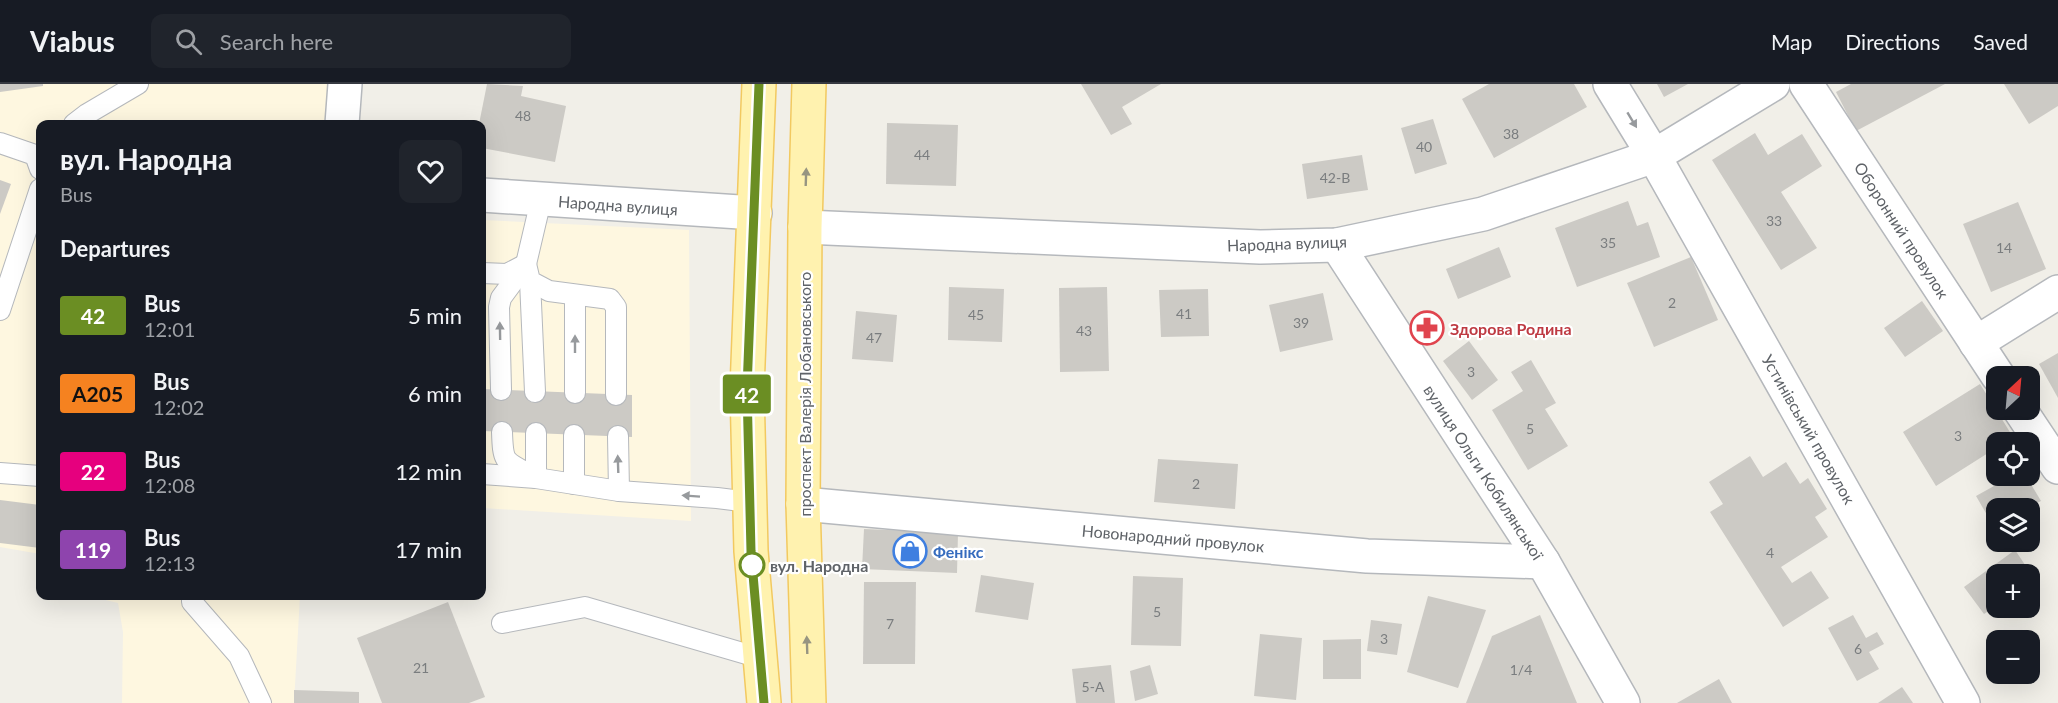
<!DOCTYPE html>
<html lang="en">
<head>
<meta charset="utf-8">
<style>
  :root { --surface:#171b24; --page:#20242c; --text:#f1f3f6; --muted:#9ea1a6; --line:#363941 }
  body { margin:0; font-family:Lato,sans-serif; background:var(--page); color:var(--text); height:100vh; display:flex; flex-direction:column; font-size:22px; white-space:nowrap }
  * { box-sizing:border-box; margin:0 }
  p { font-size:20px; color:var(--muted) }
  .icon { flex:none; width:33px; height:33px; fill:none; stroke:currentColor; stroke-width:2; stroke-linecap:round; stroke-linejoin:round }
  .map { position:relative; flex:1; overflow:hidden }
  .side { position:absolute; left:36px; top:36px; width:450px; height:480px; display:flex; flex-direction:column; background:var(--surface); border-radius:12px; box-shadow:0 6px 24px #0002 }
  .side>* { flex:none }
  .badge { padding:0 12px; border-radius:4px; font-size:21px; line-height:39px }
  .needle { width:39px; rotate:26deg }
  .fabs { position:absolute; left:1986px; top:282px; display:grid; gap:12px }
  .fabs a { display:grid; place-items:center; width:54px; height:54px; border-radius:12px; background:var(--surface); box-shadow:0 6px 24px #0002; font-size:30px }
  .map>.badge { position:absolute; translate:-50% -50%; box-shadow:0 0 0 3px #fff }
  h2 { padding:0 24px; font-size:22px; line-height:54px }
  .round { display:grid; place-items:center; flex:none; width:63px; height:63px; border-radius:12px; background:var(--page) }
  .summary { display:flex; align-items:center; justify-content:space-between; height:102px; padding:0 24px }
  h1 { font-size:28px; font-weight:700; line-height:45px }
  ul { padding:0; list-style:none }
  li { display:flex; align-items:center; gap:18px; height:78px; padding:0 24px }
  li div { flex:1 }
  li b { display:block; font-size:22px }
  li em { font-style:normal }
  li .badge { min-width:66px; font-weight:700; text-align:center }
  header { display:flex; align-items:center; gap:36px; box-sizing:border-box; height:84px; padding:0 30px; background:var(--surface); border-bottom:2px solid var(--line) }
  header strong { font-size:28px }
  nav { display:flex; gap:33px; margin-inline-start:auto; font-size:21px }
  .search { width:420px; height:54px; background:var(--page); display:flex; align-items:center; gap:15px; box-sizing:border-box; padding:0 21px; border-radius:12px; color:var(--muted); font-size:22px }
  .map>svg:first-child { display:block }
</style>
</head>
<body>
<header>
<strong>Viabus</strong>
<div class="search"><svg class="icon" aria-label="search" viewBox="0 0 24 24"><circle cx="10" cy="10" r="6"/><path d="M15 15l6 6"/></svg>Search here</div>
<nav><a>Map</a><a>Directions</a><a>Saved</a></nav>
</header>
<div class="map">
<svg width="2058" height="619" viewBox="0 0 2058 619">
  <rect width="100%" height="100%" fill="#f1efe8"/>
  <g fill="#fef7e0">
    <path d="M0,0H330L328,40H40V470L0,463Z"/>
    <path d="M482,136L689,146L691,437L482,424Z"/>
    <path d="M97,512H300L294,619H122L123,548L118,519L101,515Z"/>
  </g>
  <g fill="#cccac5">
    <path d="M0,0H43V2L0,8Z"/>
    <path d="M487,0L523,2L521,12L566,22L555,78L482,64V40H479Z"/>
    <path d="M1081,0H1161L1122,23L1132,40L1111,51Z"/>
    <path d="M1489,0H1574L1587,23L1494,74L1462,15Z"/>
    <path d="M1657,0H1688L1664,13Z"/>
    <path d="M1851,0H1945L1856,47L1836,8Z"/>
    <path d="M2004,0H2058V22L2029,40Z"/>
    <path d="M1433,35L1447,80L1415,90L1401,44Z"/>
    <path d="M887,39L958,41L956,102L886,100Z"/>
    <path d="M1755,49L1768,71L1802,50L1822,82L1781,108L1817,164L1781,186L1712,76Z"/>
    <path d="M1362,71L1368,106L1307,115L1302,80Z"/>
    <path d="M0,96L11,100L0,130Z"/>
    <path d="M1628,117L1637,142L1648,138L1660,173L1577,203L1555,144Z"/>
    <path d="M2018,118L2046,185L1991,208L1963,140Z"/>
    <path d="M1499,163L1511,193L1458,215L1446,185Z"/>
    <path d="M1691,173L1718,236L1654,263L1627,199Z"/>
    <path d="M949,203L1004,205L1002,258L948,256Z"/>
    <path d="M1107,203L1109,287L1060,288L1059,204Z"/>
    <path d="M1208,205L1209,252L1161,253L1159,206Z"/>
    <path d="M1323,209L1333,256L1280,268L1269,221Z"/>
    <path d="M1922,217L1943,247L1905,273L1884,244Z"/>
    <path d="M856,227L897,231L893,278L852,275Z"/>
    <path d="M1469,257L1498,296L1472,316L1443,277Z"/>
    <path d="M2058,269V314L2039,280Z"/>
    <path d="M1531,276L1556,319L1545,325L1568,362L1528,386L1492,326L1523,307L1511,288Z"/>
    <path d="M1980,300L2013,353L2005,358H1996V364L1936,402L1903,348Z"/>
    <path d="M482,305L632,311V353L482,347Z"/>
    <path d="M1750,372L1763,393L1786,378L1800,400L1808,394L1827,425L1815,433L1828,453L1781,483L1792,499L1811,487L1829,514L1783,543L1710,428L1723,420L1709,398Z"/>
    <path d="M1158,375L1238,380L1235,425L1154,418Z"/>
    <path d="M2012,392H2026L2041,417L2027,424H1996V441L1994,443L1976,412Z"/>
    <path d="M0,416L40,421V464L0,459Z"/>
    <path d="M864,445L958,449L957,489L862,485Z"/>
    <path d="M2015,466L2034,494L2030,498V490H1996V522L1984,530L1964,503Z"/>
    <path d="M981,491L1034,499L1028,536L975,528Z"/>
    <path d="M1133,492L1183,494L1181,562L1131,561Z"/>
    <path d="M864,498H916L915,580H863Z"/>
    <path d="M1428,512L1486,526L1458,604L1407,588Z"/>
    <path d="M448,518L485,613L469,619H382L357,554Z"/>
    <path d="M1540,531L1577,619H1466L1492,552Z"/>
    <path d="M1853,531L1866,554L1877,548L1884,560L1869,568L1879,585L1857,597L1828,544Z"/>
    <path d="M1371,536L1402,540L1397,571L1367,567Z"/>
    <path d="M1260,550L1302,554L1296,616L1254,612Z"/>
    <path d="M1361,555V595H1323V556Z"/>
    <path d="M1111,581L1115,619H1076L1072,585Z"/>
    <path d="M1150,581L1158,610L1135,617L1130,587Z"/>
    <path d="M1719,595L1732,619H1677Z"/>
    <path d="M1902,603L1913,619H1878Z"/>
    <path d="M294,606L359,608V619H294Z"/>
  </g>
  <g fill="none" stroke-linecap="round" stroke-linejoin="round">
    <defs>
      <g id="service">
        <path d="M74,40L87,30L138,0"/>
        <path d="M0,59L35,71L40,85"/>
        <path d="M482,189L507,190L526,180L530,197L549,207L610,215L616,223V311"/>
        <path d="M530,197L535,308"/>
        <path d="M575,211V309"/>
        <path d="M0,226L40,105"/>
        <path d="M501,306L499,223L501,214L526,180L541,116"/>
        <path d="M502,348C503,379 504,377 531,391"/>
        <path d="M536,349V394"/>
        <path d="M574,351V400"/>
        <path d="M618,352L619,407"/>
        <path d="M0,389L40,392"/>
        <path d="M482,390L536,394L619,407L717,414L749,418"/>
        <path d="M192,512V518L239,572L261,619"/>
        <path d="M502,539L585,523L760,574"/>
      </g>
      <g id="minor">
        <path d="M1610,0L1654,72L1963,619"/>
        <path d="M1806,0L1998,292"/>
        <path d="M342,40L345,0"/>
        <path d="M482,111L755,129"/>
        <path d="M1337,161L1543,478L1623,619"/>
        <path d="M1976,259L2058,208"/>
        <path d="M2020,326L2058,383"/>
        <path d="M803,420L1367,472L1543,478"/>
      </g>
      <path id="tertiary" d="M805,143L1260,163L1337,161L1483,130L1654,72L1773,0"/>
      <g id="primary">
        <path d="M759,0L747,305L751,467L764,619"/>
        <path d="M809,0L805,143L803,420L809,619"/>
      </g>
    </defs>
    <use href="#service" stroke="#b5b8bc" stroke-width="22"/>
    <use href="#minor" stroke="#b5b8bc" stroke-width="36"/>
    <use href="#tertiary" stroke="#b5b8bc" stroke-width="36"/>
    <use href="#primary" stroke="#f2c960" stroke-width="36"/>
    <use href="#service" stroke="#fff" stroke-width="20"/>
    <use href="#minor" stroke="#fff" stroke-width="33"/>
    <use href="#tertiary" stroke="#fff" stroke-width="33"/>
    <use href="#primary" stroke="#fff2af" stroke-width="33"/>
  </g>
  <defs><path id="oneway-solid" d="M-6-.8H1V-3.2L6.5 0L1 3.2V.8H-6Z" transform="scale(1.5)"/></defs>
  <g fill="#979a9d">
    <use href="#oneway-solid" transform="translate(1632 36) rotate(59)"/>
    <use href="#oneway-solid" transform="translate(500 247) rotate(-91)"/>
    <use href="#oneway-solid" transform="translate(575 260) rotate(-90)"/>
    <use href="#oneway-solid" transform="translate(618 380) rotate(-92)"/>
    <use href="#oneway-solid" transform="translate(691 412) rotate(-176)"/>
  </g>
  <g fill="#979581">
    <use href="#oneway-solid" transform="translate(806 93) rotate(-88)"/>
    <use href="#oneway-solid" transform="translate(807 561) rotate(-92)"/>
  </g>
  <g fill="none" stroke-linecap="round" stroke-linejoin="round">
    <defs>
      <path id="line" d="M759,0L747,305L751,467L764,619"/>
    </defs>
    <use href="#line" stroke="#fff" stroke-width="14"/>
    <use href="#line" stroke="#6b8e23" stroke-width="9"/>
  </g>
  <defs>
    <symbol id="pharmacy-ring" viewBox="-11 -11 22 22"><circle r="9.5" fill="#fff" stroke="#e0444e" stroke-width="1.5"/><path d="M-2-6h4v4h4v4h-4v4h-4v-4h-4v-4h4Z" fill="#e0444e"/></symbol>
    <symbol id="shop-ring" viewBox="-11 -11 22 22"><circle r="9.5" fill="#fff" stroke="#3f7fe0" stroke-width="1.5"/><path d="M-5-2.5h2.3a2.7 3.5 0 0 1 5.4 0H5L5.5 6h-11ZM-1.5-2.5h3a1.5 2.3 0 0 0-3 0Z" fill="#3f7fe0"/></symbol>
  </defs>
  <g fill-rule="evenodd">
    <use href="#pharmacy-ring" x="1408" y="225" width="38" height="38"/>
    <use href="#shop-ring" x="891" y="448" width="38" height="38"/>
  </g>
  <circle fill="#fff" stroke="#6b8e23" stroke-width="3" cx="752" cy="481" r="12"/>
  <g text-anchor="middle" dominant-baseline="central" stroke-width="4.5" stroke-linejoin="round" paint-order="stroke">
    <g font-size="14" fill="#7a7d7f">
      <text x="523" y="31">48</text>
      <text x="1511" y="49">38</text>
      <text x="1424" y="62">40</text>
      <text x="922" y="70">44</text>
      <text x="1335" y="93">42-В</text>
      <text x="1774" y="136">33</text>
      <text x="1608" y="158">35</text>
      <text x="2004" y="163">14</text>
      <text x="1672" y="218">2</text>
      <text x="1184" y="229">41</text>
      <text x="976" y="230">45</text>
      <text x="1301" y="238">39</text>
      <text x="1084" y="246">43</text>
      <text x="874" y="253">47</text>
      <text x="1471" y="287">3</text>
      <text x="1530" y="344">5</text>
      <text x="1958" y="351">3</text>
      <text x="1196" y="399">2</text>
      <text x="1770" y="468">4</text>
      <text x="1157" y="527">5</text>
      <text x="890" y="539">7</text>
      <text x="1384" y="554">3</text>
      <text x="1858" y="564">6</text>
      <text x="421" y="583">21</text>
      <text x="1521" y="585">1/4</text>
      <text x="1093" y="602">5-А</text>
    </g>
    <g font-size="16" fill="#5f6368" stroke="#fff">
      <text transform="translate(618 121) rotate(4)">Народна вулиця</text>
      <text transform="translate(1902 146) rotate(57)">Оборонний провулок</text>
      <text transform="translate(1287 159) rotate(-2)">Народна вулиця</text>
      <text transform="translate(804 310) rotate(-90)">проспект Валерія Лобановського</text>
      <text transform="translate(1809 345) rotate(60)">Устинівський провулок</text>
      <text transform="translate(1484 388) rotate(57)">вулиця Ольги Кобилянської</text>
      <text transform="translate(1173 454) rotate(5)">Новонародний провулок</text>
    </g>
    <g font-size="16" font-weight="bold" fill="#be3a42" stroke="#fff" text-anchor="start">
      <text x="1450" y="244">Здорова Родина</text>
    </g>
    <g font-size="16" font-weight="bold" fill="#366cbe" stroke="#fff" text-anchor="start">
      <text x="933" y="467">Фенікс</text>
    </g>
    <g font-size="16" font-weight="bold" fill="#5f6368" stroke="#fff" text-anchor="start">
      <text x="770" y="481">вул. Народна</text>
    </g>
  </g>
</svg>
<div class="fabs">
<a><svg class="needle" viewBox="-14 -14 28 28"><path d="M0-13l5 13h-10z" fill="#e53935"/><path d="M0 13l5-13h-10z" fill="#9ea1a6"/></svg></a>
<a><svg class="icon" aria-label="locate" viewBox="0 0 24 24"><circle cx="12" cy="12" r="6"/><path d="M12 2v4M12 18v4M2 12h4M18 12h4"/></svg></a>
<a><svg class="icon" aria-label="layers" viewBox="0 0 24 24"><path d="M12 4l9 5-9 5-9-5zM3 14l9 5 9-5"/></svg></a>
<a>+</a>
<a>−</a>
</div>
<b class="badge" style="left:747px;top:310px;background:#6b8e23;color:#fff">42</b>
<section class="side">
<div class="summary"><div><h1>вул. Народна</h1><p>Bus</p></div><a class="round"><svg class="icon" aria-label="heart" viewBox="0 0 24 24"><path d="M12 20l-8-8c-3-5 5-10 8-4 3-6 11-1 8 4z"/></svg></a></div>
<h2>Departures</h2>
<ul>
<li><span class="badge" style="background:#6b8e23;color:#fff">42</span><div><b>Bus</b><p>12:01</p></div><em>5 min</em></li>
<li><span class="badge" style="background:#f58220;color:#111">А205</span><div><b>Bus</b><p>12:02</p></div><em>6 min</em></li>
<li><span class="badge" style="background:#e6007e;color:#fff">22</span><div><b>Bus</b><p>12:08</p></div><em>12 min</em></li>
<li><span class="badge" style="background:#8e44ad;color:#fff">119</span><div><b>Bus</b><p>12:13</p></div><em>17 min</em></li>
</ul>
</section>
</div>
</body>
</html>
